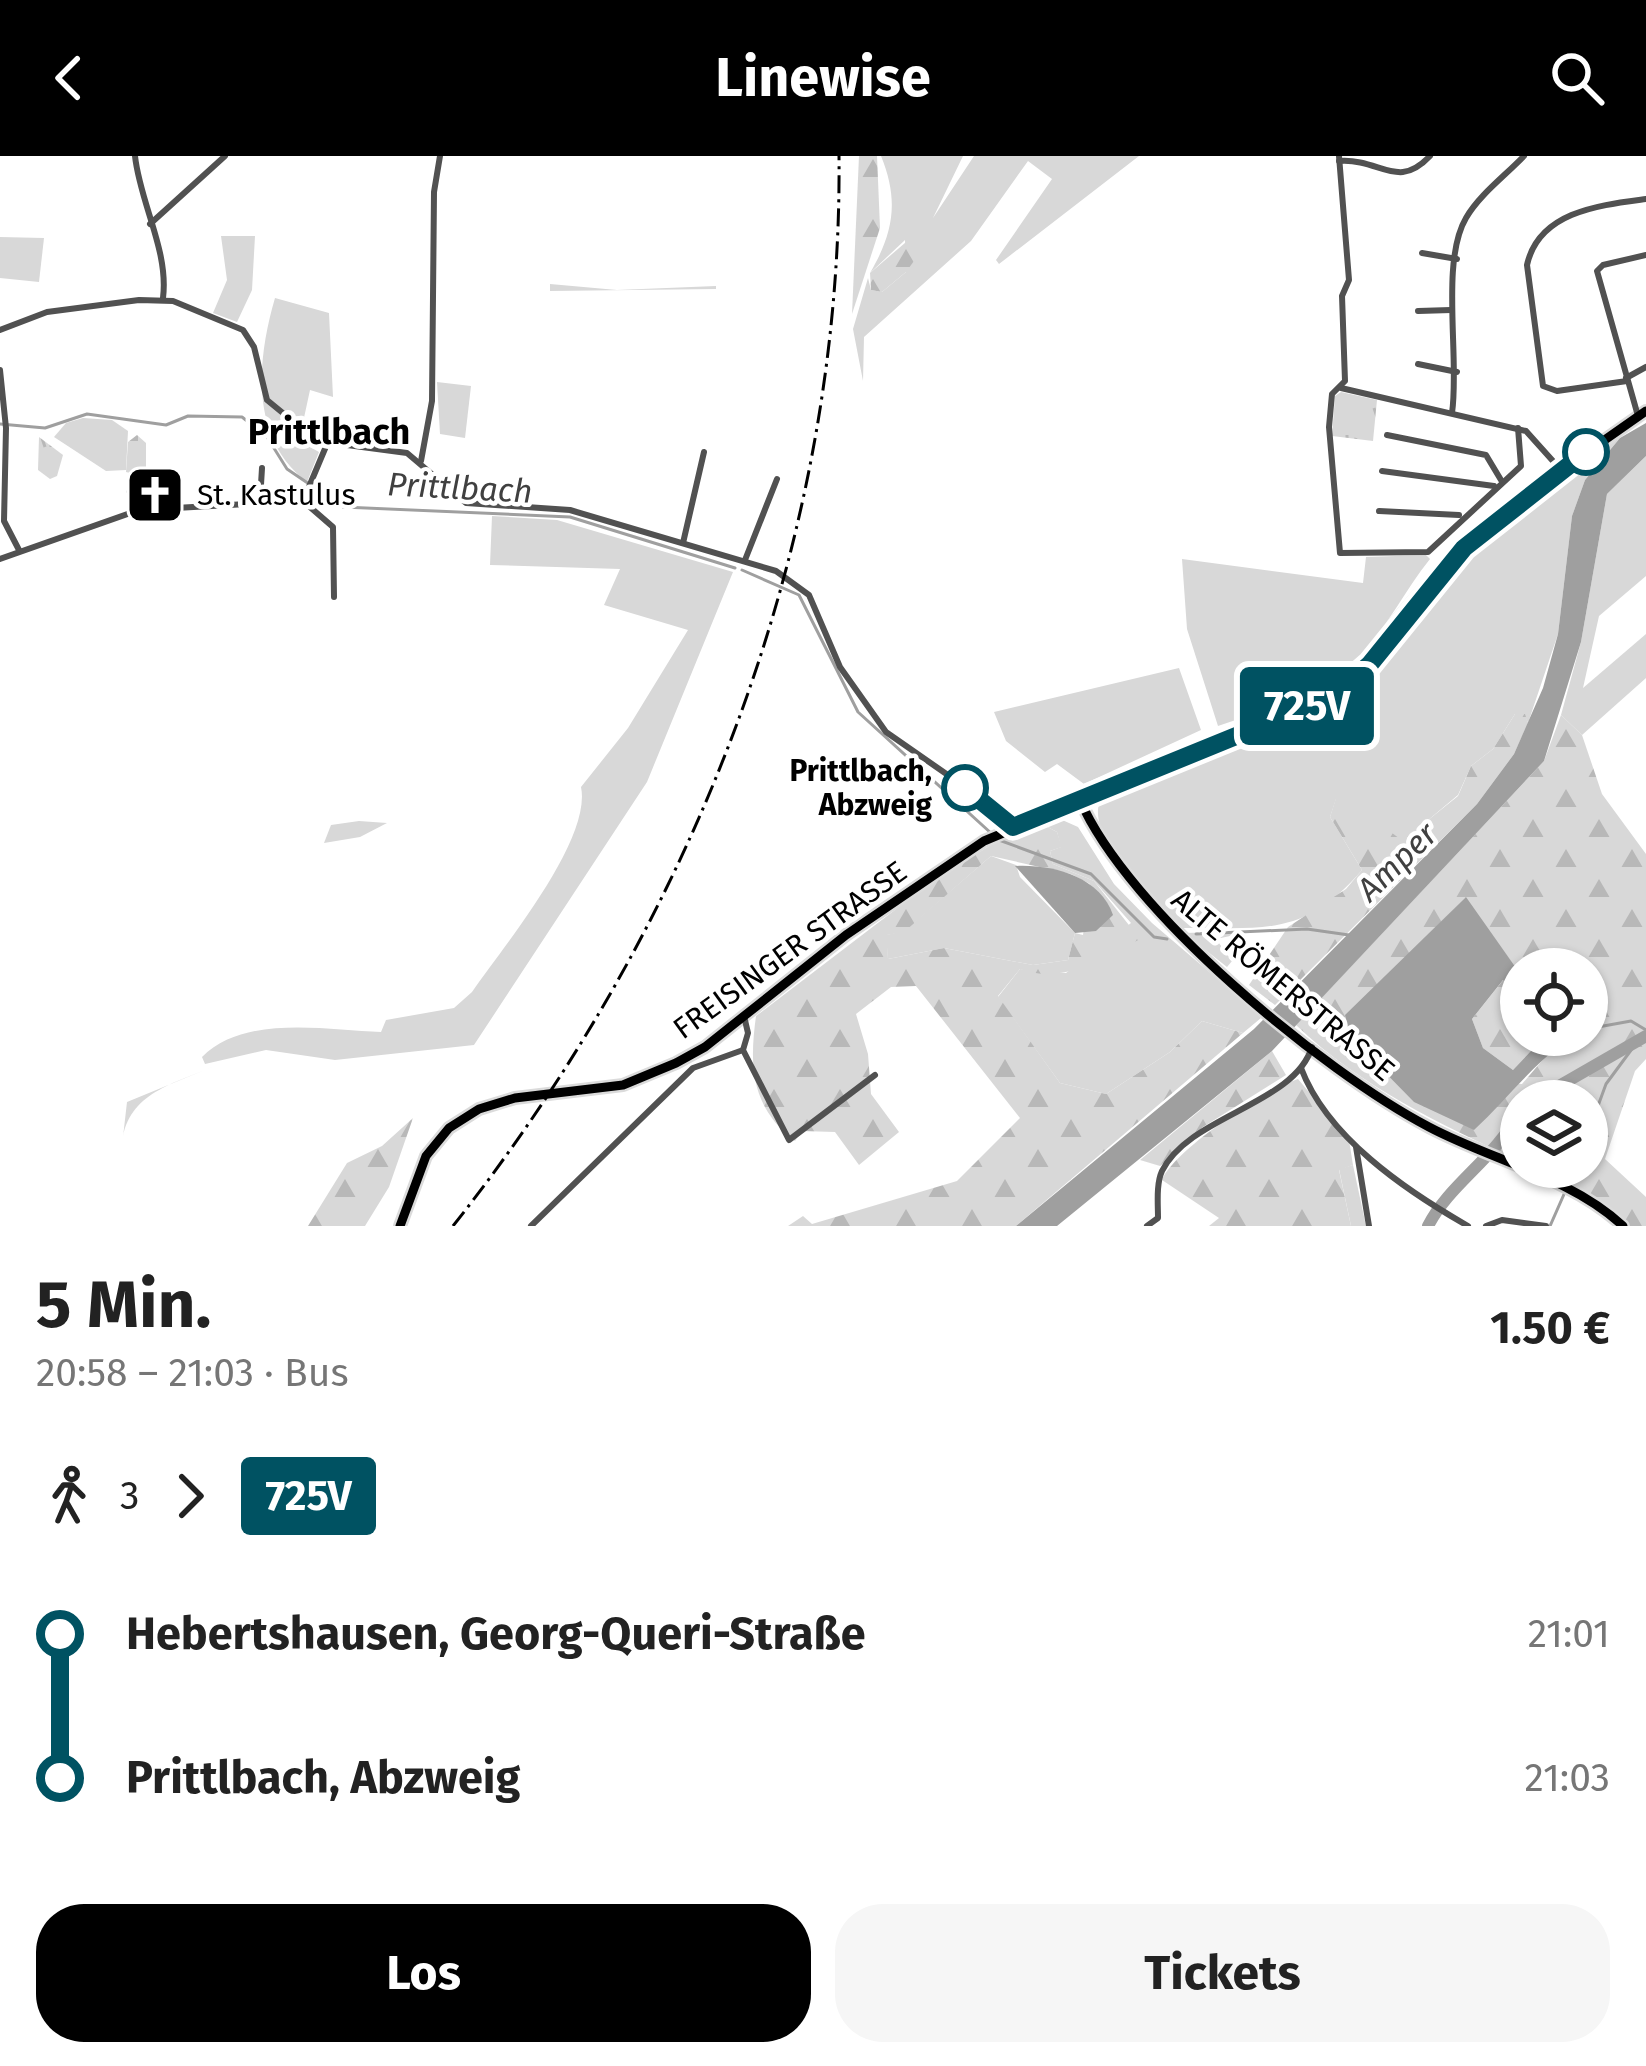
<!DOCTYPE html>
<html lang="de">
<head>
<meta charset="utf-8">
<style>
  :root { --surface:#fff; --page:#f6f6f6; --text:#222; --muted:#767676; --accent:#000 }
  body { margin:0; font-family:"Fira Sans",sans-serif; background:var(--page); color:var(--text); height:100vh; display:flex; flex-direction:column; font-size:45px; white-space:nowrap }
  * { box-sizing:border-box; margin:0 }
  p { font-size:39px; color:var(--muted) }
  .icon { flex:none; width:66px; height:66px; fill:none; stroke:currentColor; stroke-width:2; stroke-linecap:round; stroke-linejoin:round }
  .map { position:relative; height:1070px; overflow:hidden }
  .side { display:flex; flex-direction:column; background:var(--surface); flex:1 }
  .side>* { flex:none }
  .badge { padding:0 24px; border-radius:9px; font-size:42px; line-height:78px }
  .buttons { position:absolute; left:1500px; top:792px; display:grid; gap:24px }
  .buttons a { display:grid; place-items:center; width:108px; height:108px; border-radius:50%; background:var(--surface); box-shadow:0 3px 9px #0004; font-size:60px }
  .map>.badge { position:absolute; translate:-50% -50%; box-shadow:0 0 0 6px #fff }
  .legs { display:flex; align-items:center; gap:18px; height:132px; padding:0 36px; font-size:39px }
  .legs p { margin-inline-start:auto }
  .overview { display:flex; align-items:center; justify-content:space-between; height:204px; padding:0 36px }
  h1 { font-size:66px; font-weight:700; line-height:90px }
  .cta { display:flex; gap:24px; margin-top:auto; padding:24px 36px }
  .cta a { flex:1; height:138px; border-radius:48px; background:var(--accent); color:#fff; font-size:48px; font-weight:700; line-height:138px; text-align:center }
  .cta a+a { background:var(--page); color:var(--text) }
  ul { padding:0 36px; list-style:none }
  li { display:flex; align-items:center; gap:42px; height:144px; font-size:45px }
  li i { display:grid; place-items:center; width:18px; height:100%; margin:0 15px; background:currentColor }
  li i::after { content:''; width:30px; height:30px; margin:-15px; border:9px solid; border-radius:50%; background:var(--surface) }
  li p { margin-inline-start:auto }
  li:first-child i { background:linear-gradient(#0000 50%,currentColor 0) }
  li:last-child i { background:linear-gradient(currentColor 50%,#0000 0) }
  header { display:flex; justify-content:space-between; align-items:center; height:156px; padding:0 36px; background:var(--accent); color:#fff; font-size:54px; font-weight:700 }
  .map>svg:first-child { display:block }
</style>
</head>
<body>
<header><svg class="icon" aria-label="back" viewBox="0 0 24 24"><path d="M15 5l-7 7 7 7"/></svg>Linewise<svg class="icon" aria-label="search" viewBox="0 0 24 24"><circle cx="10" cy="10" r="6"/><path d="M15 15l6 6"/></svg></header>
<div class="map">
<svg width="1646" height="1070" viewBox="0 0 1646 1070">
  <defs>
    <pattern id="forest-firs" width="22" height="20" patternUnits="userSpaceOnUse" patternTransform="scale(3)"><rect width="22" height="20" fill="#d8d8d8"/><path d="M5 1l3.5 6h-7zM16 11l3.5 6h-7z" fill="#b8b8b8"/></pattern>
    <pattern id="cemetery-stones" width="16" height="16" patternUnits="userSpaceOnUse" patternTransform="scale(3)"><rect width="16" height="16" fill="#d8d8d8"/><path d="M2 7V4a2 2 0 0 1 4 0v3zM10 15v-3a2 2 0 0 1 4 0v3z" fill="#b8b8b8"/></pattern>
    <pattern id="park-tufts" width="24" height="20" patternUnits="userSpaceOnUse" patternTransform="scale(3)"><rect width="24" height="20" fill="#d8d8d8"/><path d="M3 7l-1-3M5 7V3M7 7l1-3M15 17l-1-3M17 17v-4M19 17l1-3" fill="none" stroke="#b8b8b8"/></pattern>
  </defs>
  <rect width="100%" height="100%" fill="#fff"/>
  <g fill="#d8d8d8">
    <path d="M881,0H963L933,62L974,0H1139L999,108L996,104L1052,23L1028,5L971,85L864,181L863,225L853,173L868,122L871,134L882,136L906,116L905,84L870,117C894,76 899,44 881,0Z"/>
    <path d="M221,80H255L252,134L237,166L213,157L227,124Z"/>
    <path d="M0,81L44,82L39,126L0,122Z"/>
    <path d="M550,128L617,134L716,130V133L550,135Z"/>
    <path d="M275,142L329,157L333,241L310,234L299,285L319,296L307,326C249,282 257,204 275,142Z"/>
    <path d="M437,226L471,230L465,282L440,278Z"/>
    <path d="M83,262L112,264L128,275L126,314L106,315L54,281L66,267Z"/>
    <path d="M1646,264L1620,282L1585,324L1572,360L1558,478L1528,567L1524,558H1515L1493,593L1471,610L1458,639L1402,686L1351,658L1336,643L1330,661L1362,714C1303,783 1262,771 1180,772C1156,748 1082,678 1101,643L1332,543L1370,514L1449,412L1520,349Z"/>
    <path d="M1646,300V420L1599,460L1583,532L1646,478V522L1582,579L1561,559L1581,486L1607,338Z"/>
    <path d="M1550,310L1451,398L1357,515L1283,557L1215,575L1280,552L1345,516L1442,399Z"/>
    <path d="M492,360L557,364L733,416L647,626L474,889L335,904L266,894L205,908L202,901C245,858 326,874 381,876L386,864L454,852L472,836C504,790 592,684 581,631L628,572L688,474L604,449L620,413L490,409Z"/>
    <path d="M1426,399L1430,403C1405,434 1388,470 1360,500C1323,538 1267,554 1218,570L1187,473L1182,403L1363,427L1366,401Z"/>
    <path d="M1179,512L1201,574L1084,628L1057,608L1045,616L1006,585L994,556Z"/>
    <path d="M1060,663L1078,671L1114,728L1152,767L1248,849L1261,862L1243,877L1202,865L1170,896L1106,938L1060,927L998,841L1020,813L1066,817L1131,767L1094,725L1053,708L1050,695L1061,691L1057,676L1044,669Z"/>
    <path d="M359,665L387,667L360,681L324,687L331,669Z"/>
    <path d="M991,700L1016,709L1020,721L1075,777L1068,804L1033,809L944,792L888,803L886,779L904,775Z"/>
    <path d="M1254,775L1216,783L1232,805L1227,811L1184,777Z"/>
    <path d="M217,909C179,926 131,935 123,981L127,946Z"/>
    <path d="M1353,1009L1366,1070H1351L1339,1013Z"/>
  </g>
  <g fill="url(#forest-firs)" fill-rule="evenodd">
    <path d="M859,0H877L880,72L852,158Z"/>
    <path d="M920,74L929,84L906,116L882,136L871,134L870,117Z"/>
    <path d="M1515,558H1525L1528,567L1514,598L1477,648L1275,849L1249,829L1288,771L1346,733L1362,714L1330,661L1336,642C1356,663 1382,666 1402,685L1458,640L1471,610L1493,593Z"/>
    <path d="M1561,559L1582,579L1602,638L1646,698V903L1635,915L1605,1003L1646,1041V1070H1628L1579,1033L1532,1011H1587V945H1521V1006C1439,967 1362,932 1296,869L1544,605ZM1465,742L1521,819V813H1587V879H1564L1522,928L1387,917L1367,898L1405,802Z"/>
    <path d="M1044,669L1057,676L1062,691L1050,695L1053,708L1094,725L1140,783C1103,803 1063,829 1020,813L998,840L1060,927L1106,938L1170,896L1202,865L1243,877L1016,1070H788L803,1060L812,1068L957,1025L1020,962L916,830L891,831L856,858L868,898L871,938L899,976L859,1009L835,976L802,975L795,985C751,951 749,911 756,860L938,721L1006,680ZM991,700L1071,718L1090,728L1083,779L1075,777L1068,804L1033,809L944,792L888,803L887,779L904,776Z"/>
    <path d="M1504,823L1521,836V879H1546L1513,914L1483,892L1472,863Z"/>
    <path d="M1272,895L1286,919L1203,971L1160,1010L1140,1004Z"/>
    <path d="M1298,923L1349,984L1353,1009L1339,1014L1351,1070H1209L1219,1062L1162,1024C1176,992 1265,935 1298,923Z"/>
    <path d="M413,962L389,1031L365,1070H308L347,1007L382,990Z"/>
  </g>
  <path fill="url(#cemetery-stones)" d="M137,279L146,287V313L174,314V354L140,353L126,336L134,318L126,316L128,286Z"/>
  <g fill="url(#park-tufts)">
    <path d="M1341,236L1377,244L1373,285L1332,280L1335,240Z"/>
    <path d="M39,281L63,299L57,320L50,323L38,314Z"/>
  </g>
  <g fill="#9f9f9f">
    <path d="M1646,267V300L1607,338L1581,486L1544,605L1272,895L1057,1070H1016L1254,873L1477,648L1514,598L1543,532L1558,478L1572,360L1585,324L1620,282Z"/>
    <path d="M1015,710C1051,708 1100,720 1113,759L1096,775L1075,777Z"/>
    <path d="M1466,741L1521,819V836L1503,824L1472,863L1483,892L1513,914L1546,879H1564L1563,887C1530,912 1505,945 1474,974L1414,946L1367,898L1357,907L1345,859Z"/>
  </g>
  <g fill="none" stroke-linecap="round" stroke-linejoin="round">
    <g stroke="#9f9f9f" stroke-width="3">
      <path d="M0,268L45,272L87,258L166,269L188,260L242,261L267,281L287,313L343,351L570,361L735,412"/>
      <path d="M742,414L799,439L858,556L992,678"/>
      <path d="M999,684L1091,718L1154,781L1167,783"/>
      <path d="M1196,778L1307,773L1349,779"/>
      <path d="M1587,873L1631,865L1646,874"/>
      <path d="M1587,980L1606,928L1640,882"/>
      <path d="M1550,1070L1576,1011"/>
    </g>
    <g stroke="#9f9f9f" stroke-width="12">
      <path d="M1533,945L1646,880"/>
      <path d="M1428,1070C1450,1027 1494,1004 1521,954"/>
    </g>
    <defs>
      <g id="major">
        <path d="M1080,644C1128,755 1322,915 1429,971C1491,1004 1571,1021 1623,1070"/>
        <path d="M400,1070L426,1000L449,972L479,953L515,942L623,929L676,907L705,891L846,779L984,685L1295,556L1347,528L1369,508L1464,392L1519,344L1646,255"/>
      </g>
    </defs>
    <use href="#major" stroke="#dbdbdb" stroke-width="14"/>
    <g stroke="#515151" stroke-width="6">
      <path d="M135,0C140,47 169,95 163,142"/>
      <path d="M1339,0L1349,124L1342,140L1345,225L1332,238L1329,271L1340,397L1428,396L1521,310L1518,272"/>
      <path d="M1339,5C1381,2 1397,35 1430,0"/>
      <path d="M150,68L225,0"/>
      <path d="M1422,97L1457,103"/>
      <path d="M1418,155L1451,154"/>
      <path d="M0,174L47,156L139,144L173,145L243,174L254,191L267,244L317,285L407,297L466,347L570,354L776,415L809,439L840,511L886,576L991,649L1013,671"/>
      <path d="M1418,208L1457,216"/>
      <path d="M0,214L6,272L4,365L19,394"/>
      <path d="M1626,222L1646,211"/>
      <path d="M1627,225L1557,235L1543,230L1527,109C1539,55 1601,49 1646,43"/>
      <path d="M1341,232L1526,275L1561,314"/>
      <path d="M1452,257C1460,204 1440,106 1466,62C1479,39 1506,19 1524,0"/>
      <path d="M1638,260L1597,115L1603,109L1646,99"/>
      <path d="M1387,279L1486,299L1501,324"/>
      <path d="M421,305L432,245L434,36L440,0"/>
      <path d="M1382,315L1494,330"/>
      <path d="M260,345L262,312"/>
      <path d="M303,345L333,371L334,441"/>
      <path d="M1379,355L1459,359"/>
      <path d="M683,387L704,296"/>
      <path d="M0,403L139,354L303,345L327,288"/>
      <path d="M745,404L777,323"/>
      <path d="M744,860L748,877L743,894L789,984L875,919"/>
      <path d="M1301,912C1327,981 1405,1034 1468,1070"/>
      <path d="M1356,991L1369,1070"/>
      <path d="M531,1070L693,912L743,894"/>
      <path d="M1147,1070L1158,1062C1158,1048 1156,1028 1162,1015C1190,959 1294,949 1312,891"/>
      <path d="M1486,1070L1502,1064L1546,1070"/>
    </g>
    <use href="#major" stroke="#000" stroke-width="9"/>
    <path stroke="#000" stroke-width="3" stroke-dasharray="18 6 3 6" stroke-linecap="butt" d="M453,1070C692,768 843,388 839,0"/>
  </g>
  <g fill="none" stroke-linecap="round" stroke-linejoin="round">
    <defs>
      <path id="line-1" d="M965,632L1013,671L1295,556L1347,528L1370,508L1464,392L1586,296"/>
    </defs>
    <use href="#line-1" stroke="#fff" stroke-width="27"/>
    <use href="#line-1" stroke="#005262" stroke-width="18"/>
  </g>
  <defs>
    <symbol id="church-square" viewBox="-11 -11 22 22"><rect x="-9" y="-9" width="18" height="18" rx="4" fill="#000" stroke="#fff"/><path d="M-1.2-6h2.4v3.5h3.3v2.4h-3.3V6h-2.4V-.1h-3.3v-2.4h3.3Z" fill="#fff"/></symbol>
  </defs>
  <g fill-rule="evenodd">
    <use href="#church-square" x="122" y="306" width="66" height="66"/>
  </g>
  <g fill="#fff" stroke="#005262" stroke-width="6">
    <circle cx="1586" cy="296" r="21"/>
    <circle cx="965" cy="632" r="21"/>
  </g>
  <g text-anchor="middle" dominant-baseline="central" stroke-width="9" stroke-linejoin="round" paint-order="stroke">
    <g font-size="30" fill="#000" stroke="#fff" text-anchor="start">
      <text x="197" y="339">St. Kastulus</text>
    </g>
    <g font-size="30" font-weight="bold" fill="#000" stroke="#fff" text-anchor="end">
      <text x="932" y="615">Prittlbach,<tspan x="932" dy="34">Abzweig</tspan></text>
    </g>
    <g font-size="30" fill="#000" stroke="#fff">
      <text transform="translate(790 794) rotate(-36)">FREISINGER STRASSE</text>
      <text transform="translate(1283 829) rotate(40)">ALTE RÖMERSTRASSE</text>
    </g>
    <g font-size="33" font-style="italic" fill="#404040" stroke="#fff">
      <text transform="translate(460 332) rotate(3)">Prittlbach</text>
      <text transform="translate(1397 706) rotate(-44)">Amper</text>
    </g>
    <g font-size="36" font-weight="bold" fill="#000" stroke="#fff">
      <text x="329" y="276">Prittlbach</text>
    </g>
  </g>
</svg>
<div class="buttons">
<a><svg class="icon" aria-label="locate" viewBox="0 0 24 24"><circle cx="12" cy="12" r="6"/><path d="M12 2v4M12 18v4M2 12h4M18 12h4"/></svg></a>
<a><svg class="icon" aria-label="layers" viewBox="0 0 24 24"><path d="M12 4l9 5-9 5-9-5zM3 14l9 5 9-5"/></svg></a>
</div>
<b class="badge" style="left:1307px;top:550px;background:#005262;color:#fff">725V</b>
</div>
<section class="side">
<div class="overview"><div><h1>5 Min.</h1><p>20:58 – 21:03 · Bus</p></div><b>1.50 €</b></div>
<div class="legs"><svg class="icon" aria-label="walk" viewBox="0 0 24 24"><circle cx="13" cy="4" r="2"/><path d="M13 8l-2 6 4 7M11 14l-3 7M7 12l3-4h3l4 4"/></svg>3<svg class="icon" aria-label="forward" viewBox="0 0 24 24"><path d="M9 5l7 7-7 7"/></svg><b class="badge" style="background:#005262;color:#fff">725V</b></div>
<ul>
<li><i style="color:#005262"></i><b>Hebertshausen, Georg-Queri-Straße</b><p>21:01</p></li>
<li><i style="color:#005262"></i><b>Prittlbach, Abzweig</b><p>21:03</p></li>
</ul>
<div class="cta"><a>Los</a><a>Tickets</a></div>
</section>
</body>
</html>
